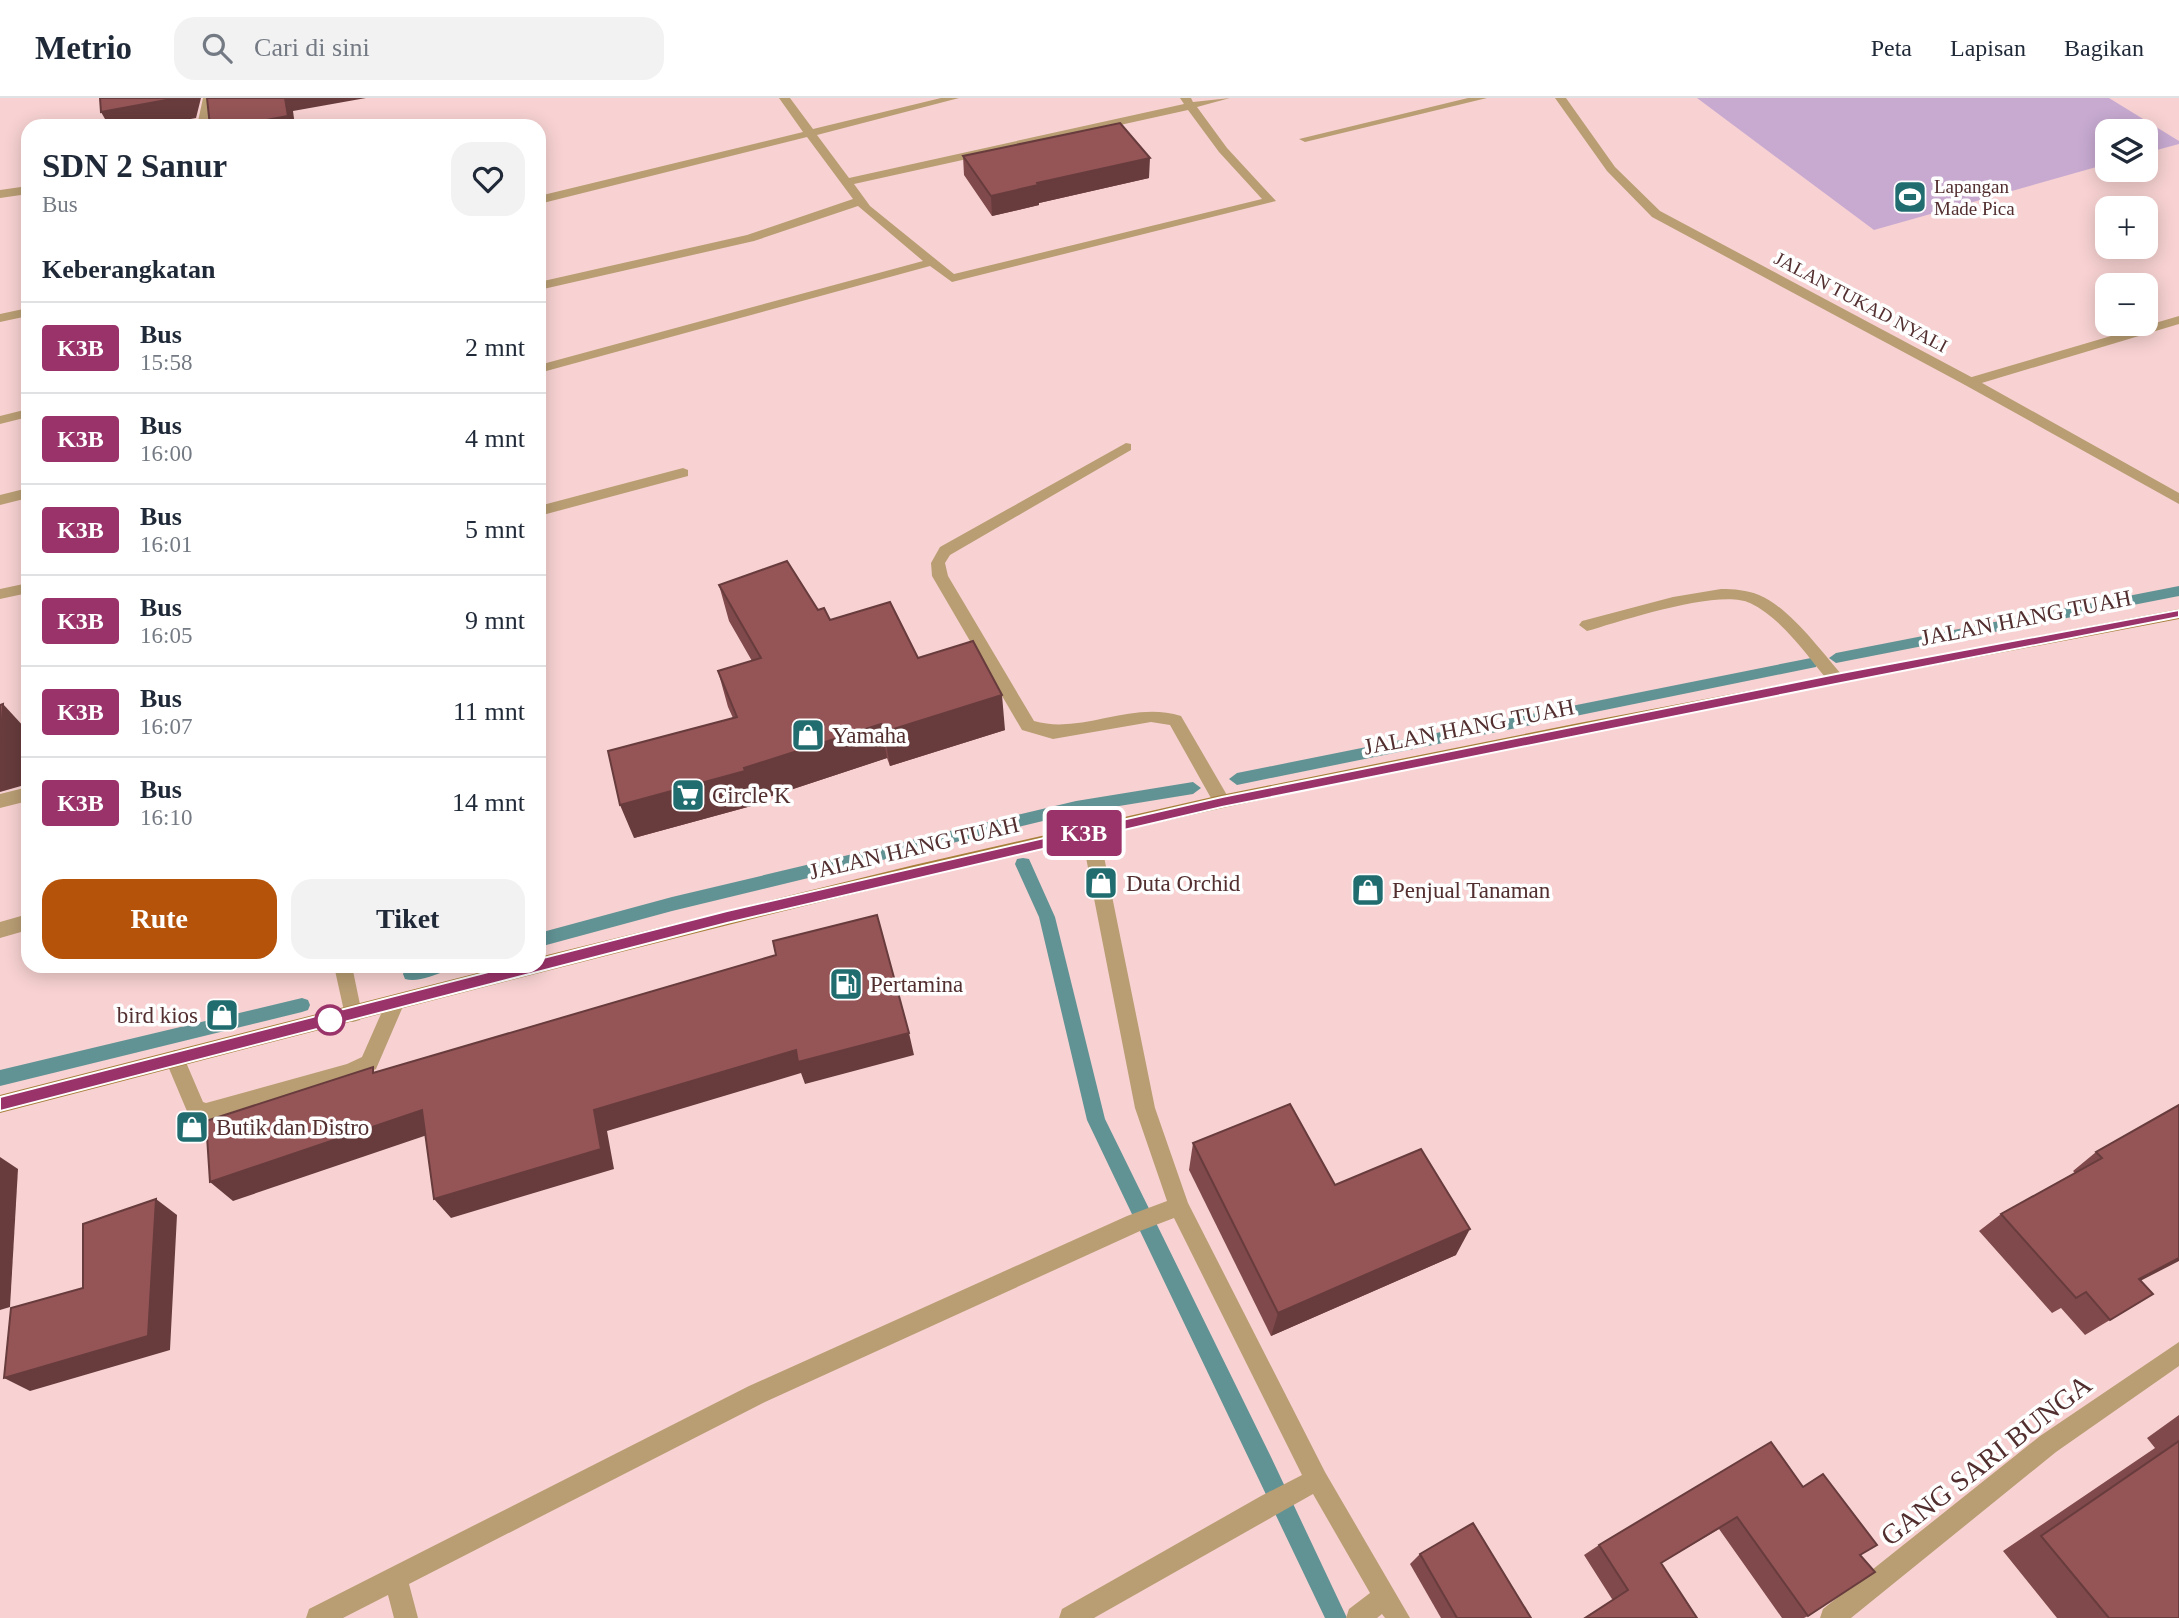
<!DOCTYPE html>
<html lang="id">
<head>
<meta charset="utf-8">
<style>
  :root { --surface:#fff; --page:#f2f2f3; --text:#1f2937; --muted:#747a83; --line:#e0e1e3; --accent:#b45309 }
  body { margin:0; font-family:"Times New Roman",serif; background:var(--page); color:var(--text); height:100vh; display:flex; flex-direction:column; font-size:26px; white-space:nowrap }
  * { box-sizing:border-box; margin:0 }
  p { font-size:23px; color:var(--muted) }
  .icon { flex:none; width:38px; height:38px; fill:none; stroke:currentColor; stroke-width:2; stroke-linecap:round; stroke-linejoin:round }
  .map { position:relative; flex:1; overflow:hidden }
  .sheet { position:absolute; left:21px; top:21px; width:525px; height:854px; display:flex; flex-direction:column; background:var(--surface); border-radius:21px; box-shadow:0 4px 18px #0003 }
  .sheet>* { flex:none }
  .badge { padding:0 14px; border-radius:5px; font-size:24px; line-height:46px }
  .fabs { position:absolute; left:2095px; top:21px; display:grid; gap:14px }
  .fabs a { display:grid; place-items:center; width:63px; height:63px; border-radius:14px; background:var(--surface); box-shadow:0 4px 18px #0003; font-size:35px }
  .map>.badge { position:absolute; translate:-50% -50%; box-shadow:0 0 0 4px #fff }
  h2 { padding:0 21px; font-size:26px; line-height:63px }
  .round { display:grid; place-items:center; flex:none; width:74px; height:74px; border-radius:21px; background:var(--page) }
  .head { display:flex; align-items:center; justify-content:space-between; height:119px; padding:0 21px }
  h1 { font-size:33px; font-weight:800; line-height:52px }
  .primary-button { display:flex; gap:14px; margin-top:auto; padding:14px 21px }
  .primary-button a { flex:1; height:80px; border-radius:21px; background:var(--accent); color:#fff; font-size:28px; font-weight:800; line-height:80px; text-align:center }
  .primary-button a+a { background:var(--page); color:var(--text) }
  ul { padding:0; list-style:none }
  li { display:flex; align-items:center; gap:21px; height:91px; padding:0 21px; border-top:2px solid var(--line) }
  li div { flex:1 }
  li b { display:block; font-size:26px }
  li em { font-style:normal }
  li .badge { min-width:77px; font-weight:700; text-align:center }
  header { display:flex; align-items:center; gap:42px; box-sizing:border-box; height:98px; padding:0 35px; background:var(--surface); border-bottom:2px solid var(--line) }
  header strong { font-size:33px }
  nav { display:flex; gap:38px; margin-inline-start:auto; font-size:24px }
  .search { width:490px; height:63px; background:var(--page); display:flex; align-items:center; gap:18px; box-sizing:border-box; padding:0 24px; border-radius:21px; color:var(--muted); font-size:26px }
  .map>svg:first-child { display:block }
</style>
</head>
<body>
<header>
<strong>Metrio</strong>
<div class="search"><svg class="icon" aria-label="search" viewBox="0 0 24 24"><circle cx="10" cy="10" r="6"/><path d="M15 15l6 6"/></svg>Cari di sini</div>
<nav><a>Peta</a><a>Lapisan</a><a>Bagikan</a></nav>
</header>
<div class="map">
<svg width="2179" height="1520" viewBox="0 0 2179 1520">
  <rect width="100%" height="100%" fill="#f8d2d2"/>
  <path fill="#c8aad1" d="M1697,0H2109L2179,43V46L2146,55V33H2107V66L1874,132Z"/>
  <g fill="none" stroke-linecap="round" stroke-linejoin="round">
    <g fill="#619395" fill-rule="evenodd">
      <path d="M2179,488V498L1836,565L1829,560L1836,555Z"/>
      <path d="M1811,560L1816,561L1818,565L1816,569L1237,687L1229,681L1237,675Z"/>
      <path d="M1193,684L1201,690L1193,696L1076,715L672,813L539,849V835L672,799L1076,703Z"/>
      <path d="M1023,760L1029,761L1055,819L1105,1021L1271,1359L1347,1520H1325L1087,1022L1039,819L1015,766L1017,761Z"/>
      <path d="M414,868H448L446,873C434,877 417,885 405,881L403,876L405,871Z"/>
      <path d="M302,900L308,902L310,907L308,912L302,914L0,988V972Z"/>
    </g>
    <g fill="#b99e74" fill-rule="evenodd">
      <path d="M2179,218V226L1975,287H1965L1963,284L1965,281Z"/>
      <path d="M1126,345L1131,346V352L950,457L945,465L948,478L1034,623C1082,637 1131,602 1181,618L1231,704L1228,709H1216L1170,627L1151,624L1053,641L1022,632L932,478L931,465L940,449Z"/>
      <path d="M1721,491C1734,491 1747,492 1759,497C1790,510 1820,552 1842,577L1844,581L1842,585H1830C1807,558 1783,521 1750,505C1720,490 1621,523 1587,533L1579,527L1582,523L1673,499Z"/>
      <path d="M395,898L402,900L404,906L376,971L351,983L206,1023L189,1018L165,961L168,955L175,952L182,955L203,1004L206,1005L347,966L362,959L388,900Z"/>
    </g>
    <g fill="#b99e74" fill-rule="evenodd">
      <path d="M203,0H213L209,28H197Z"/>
      <path d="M779,0H790L813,31L941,0H959L817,37L849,80L1184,6L1180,0H1191L1193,4L1230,0L1197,9L1227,50L1276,103L952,184L930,168L539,275V267L923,163L858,108L754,143L539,192V184L747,137L853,101L807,39L539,106V98L803,34ZM1188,12L1219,54L1262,101L954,176L870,108L854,86Z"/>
      <path d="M1468,0H1487L1305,44L1299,41Z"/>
      <path d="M28,88V96L0,100V92Z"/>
      <path d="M28,210V218L0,224V216Z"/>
      <path d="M28,311V319L0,326V318Z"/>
      <path d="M683,370L688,372V378L539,418V408Z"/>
      <path d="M28,390V400L0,407V397Z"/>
      <path d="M28,485V495L0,501V491Z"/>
      <path d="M28,689V703L0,710V696Z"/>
      <path d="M1090,727L1096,729L1099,734L1155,1010L1188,1105L1325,1374L1410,1520H1385L1382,1516L1377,1520H1346L1349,1511L1370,1495L1313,1396L1094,1520H1059L1062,1511L1261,1398L1302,1377L1174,1120L1140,1133L765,1304L409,1486L418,1520H394L388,1497L343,1520H306L309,1511L749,1288L1127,1118L1167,1103L1135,1010L1081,734L1084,729Z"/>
      <path d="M28,816V832L0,840V824Z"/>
      <path d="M334,868H352L362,916L360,922L353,924L346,922Z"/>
      <path d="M2179,1244V1268L2056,1354L1851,1520H1820L1823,1511L2040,1338Z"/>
    </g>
    <path fill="#b99e74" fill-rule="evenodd" d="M1555,0H1566L1615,69L1660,113L1975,281L2179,395V406L1965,287L1652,119L1607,73Z"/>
    <path fill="#a67e3a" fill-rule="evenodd" d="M2179,511V521C1808,592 1435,660 1067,745C710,828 355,923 0,1015V997L505,868H539V859L914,767L1221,697L1579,625Z"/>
  </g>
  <g fill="#80494b">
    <path d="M963,58L1149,80L1039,105V107L992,118L964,77Z"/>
    <path d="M719,487L818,512L830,522L918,560L1005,632L890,668L887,660L754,704L755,707L634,740L733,620L728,609L718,573L752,563L729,523Z"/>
    <path d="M2179,1007L2141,1183L2153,1196L2085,1237L2061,1210L2052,1215L1979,1133L2001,1116L2075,1075L2073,1073L2096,1054Z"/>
    <path d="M1193,1045L1335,1087L1456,1157L1271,1238L1189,1072Z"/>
    <path d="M2179,1317V1520H2057L2003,1453L2155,1350L2147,1340Z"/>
    <path d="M1803,1388L1860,1457L1808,1518L1804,1520H1782L1719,1431L1661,1465L1697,1520L1612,1501L1584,1457L1599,1447Z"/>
    <path d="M1420,1456L1531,1520H1441L1410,1466Z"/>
  </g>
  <g fill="#683c3d">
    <path d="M177,0H201L196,20L154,28H109L101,14Z"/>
    <path d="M285,0H366L293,13L295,28H234Z"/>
    <path d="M1150,60L1149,80L1039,105V107L992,118L991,98L1037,85Z"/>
    <path d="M1002,597L1005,632L890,668L884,634Z"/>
    <path d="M3,606L25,630L21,688L0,694V651Z"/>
    <path d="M881,626L887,660L754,704L755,707L634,740L620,707L744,670Z"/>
    <path d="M54,868H73L58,872Z"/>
    <path d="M909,935L914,957L805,986L801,975L607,1033L614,1071L451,1120L434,1101L594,1012L796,952Z"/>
    <path d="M422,1012L439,1033L233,1103L210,1084Z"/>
    <path d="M0,1059L18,1071L10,1209L0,1212Z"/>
    <path d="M156,1101L177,1117L170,1252L30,1293L4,1280L148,1238Z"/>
    <path d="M1470,1131L1456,1157L1271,1238L1278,1215Z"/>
    <path d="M2179,1160V1163L2113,1197L2139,1181Z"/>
  </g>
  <g fill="#955557" stroke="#683c3d" stroke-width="2">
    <path d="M100,0H177L101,14Z"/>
    <path d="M207,0H285L288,18L234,28H210Z"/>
    <path d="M1120,25L1150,60L1037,85L1038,87L991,98L963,58Z"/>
    <path d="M787,463L818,512L824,510L830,522L890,504L918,560L973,543L1002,597L884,634L881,626L744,670L745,673L620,707L608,653L737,619L718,573L761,560L719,487Z"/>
    <path d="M3,606L0,651V607Z"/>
    <path d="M877,817L909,935L798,964L796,952L594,1012L601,1051L434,1101L422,1012L210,1084L206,1023L373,969V975L776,857L773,843Z"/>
    <path d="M1290,1006L1335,1087L1421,1051L1470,1131L1278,1215L1193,1045Z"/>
    <path d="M2179,1007V1160L2139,1181L2153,1196L2110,1222L2086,1194L2076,1200L2001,1116L2102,1060L2096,1054Z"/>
    <path d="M156,1101L148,1238L4,1280L11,1210L83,1190V1126Z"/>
    <path d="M2179,1343V1520H2109L2041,1438Z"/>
    <path d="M1771,1344L1803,1389L1823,1376L1877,1447L1860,1457L1875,1474L1808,1518L1737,1419L1661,1465L1697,1520H1585L1628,1492L1599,1447Z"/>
    <path d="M1473,1425L1531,1520H1457L1420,1456Z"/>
  </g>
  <path fill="#9a336a" stroke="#fff" stroke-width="2" d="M2179,512V519L1836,586L1222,709L727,825L0,1013V999L727,813L1222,699L1836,576Z"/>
  <defs>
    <symbol id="stadium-square" viewBox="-11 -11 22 22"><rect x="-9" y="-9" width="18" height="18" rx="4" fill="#206c6f" stroke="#fefefe"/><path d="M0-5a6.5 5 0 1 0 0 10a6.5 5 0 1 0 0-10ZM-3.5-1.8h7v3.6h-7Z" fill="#fff"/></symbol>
    <symbol id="shop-square" viewBox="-11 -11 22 22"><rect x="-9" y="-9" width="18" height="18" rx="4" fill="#206c6f" stroke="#fefefe"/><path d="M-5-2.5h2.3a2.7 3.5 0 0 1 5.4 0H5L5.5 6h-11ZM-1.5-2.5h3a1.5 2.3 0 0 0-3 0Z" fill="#fff"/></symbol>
    <symbol id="supermarket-square" viewBox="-11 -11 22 22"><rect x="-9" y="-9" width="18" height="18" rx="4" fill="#206c6f" stroke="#fefefe"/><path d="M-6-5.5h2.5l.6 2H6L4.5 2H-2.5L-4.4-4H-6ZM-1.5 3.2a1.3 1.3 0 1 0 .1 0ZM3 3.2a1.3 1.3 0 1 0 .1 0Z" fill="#fff"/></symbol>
    <symbol id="fuel-square" viewBox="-11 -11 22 22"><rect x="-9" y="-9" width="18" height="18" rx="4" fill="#206c6f" stroke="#fefefe"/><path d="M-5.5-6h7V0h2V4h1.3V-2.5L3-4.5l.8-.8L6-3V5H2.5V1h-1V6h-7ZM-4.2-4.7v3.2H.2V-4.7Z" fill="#fff"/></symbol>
  </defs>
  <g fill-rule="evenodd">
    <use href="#stadium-square" x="1891" y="80" width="38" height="38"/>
    <use href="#shop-square" x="789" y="618" width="38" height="38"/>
    <use href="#supermarket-square" x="669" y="678" width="38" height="38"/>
    <use href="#shop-square" x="1082" y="766" width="38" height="38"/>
    <use href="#shop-square" x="1349" y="773" width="38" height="38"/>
    <use href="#fuel-square" x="827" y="867" width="38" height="38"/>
    <use href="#shop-square" x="203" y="898" width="38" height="38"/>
    <use href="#shop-square" x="173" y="1010" width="38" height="38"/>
  </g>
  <circle fill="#fff" stroke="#9a336a" stroke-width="3.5" cx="330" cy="922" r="14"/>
  <g text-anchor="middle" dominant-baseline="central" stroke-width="7" stroke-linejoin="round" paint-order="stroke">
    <g font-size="19" fill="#522e2f" stroke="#fefefe" text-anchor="start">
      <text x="1934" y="88">Lapangan<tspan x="1934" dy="22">Made Pica</tspan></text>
    </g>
    <g font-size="19" fill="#522e2f" stroke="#fefefe">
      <text transform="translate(1861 204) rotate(28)">JALAN TUKAD NYALI</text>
    </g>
    <g font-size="23" fill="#522e2f" stroke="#fefefe">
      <text transform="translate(2026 520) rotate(-11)">JALAN HANG TUAH</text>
      <text transform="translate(1469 629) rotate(-11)">JALAN HANG TUAH</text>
      <text transform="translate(914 750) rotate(-13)">JALAN HANG TUAH</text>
    </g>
    <g font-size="23" fill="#522e2f" stroke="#fefefe" text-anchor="start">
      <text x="832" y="637">Yamaha</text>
      <text x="712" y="697">Circle K</text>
      <text x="1126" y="785">Duta Orchid</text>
      <text x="1392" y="792">Penjual Tanaman</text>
      <text x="870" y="886">Pertamina</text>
      <text x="198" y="917" text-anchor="end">bird kios</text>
      <text x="216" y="1029">Butik dan Distro</text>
    </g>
    <g font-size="28" fill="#522e2f" stroke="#fefefe">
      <text transform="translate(1986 1362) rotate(-38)">GANG SARI BUNGA</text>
    </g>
  </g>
</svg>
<div class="fabs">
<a><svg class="icon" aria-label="layers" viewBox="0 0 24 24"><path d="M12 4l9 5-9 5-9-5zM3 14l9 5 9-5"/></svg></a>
<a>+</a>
<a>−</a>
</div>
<b class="badge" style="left:1084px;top:735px;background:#9a336a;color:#fff">K3B</b>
<section class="sheet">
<div class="head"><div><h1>SDN 2 Sanur</h1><p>Bus</p></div><a class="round"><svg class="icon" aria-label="heart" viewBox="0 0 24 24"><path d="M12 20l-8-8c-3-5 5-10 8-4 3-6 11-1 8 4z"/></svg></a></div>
<h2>Keberangkatan</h2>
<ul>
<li><span class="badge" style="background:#9a336a;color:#fff">K3B</span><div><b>Bus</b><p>15:58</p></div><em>2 mnt</em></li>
<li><span class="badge" style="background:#9a336a;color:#fff">K3B</span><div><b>Bus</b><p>16:00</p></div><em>4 mnt</em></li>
<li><span class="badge" style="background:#9a336a;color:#fff">K3B</span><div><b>Bus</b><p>16:01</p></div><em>5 mnt</em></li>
<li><span class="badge" style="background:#9a336a;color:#fff">K3B</span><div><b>Bus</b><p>16:05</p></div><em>9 mnt</em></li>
<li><span class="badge" style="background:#9a336a;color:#fff">K3B</span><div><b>Bus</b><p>16:07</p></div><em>11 mnt</em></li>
<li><span class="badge" style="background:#9a336a;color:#fff">K3B</span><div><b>Bus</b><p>16:10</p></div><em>14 mnt</em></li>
</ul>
<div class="primary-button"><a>Rute</a><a>Tiket</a></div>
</section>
</div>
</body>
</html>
